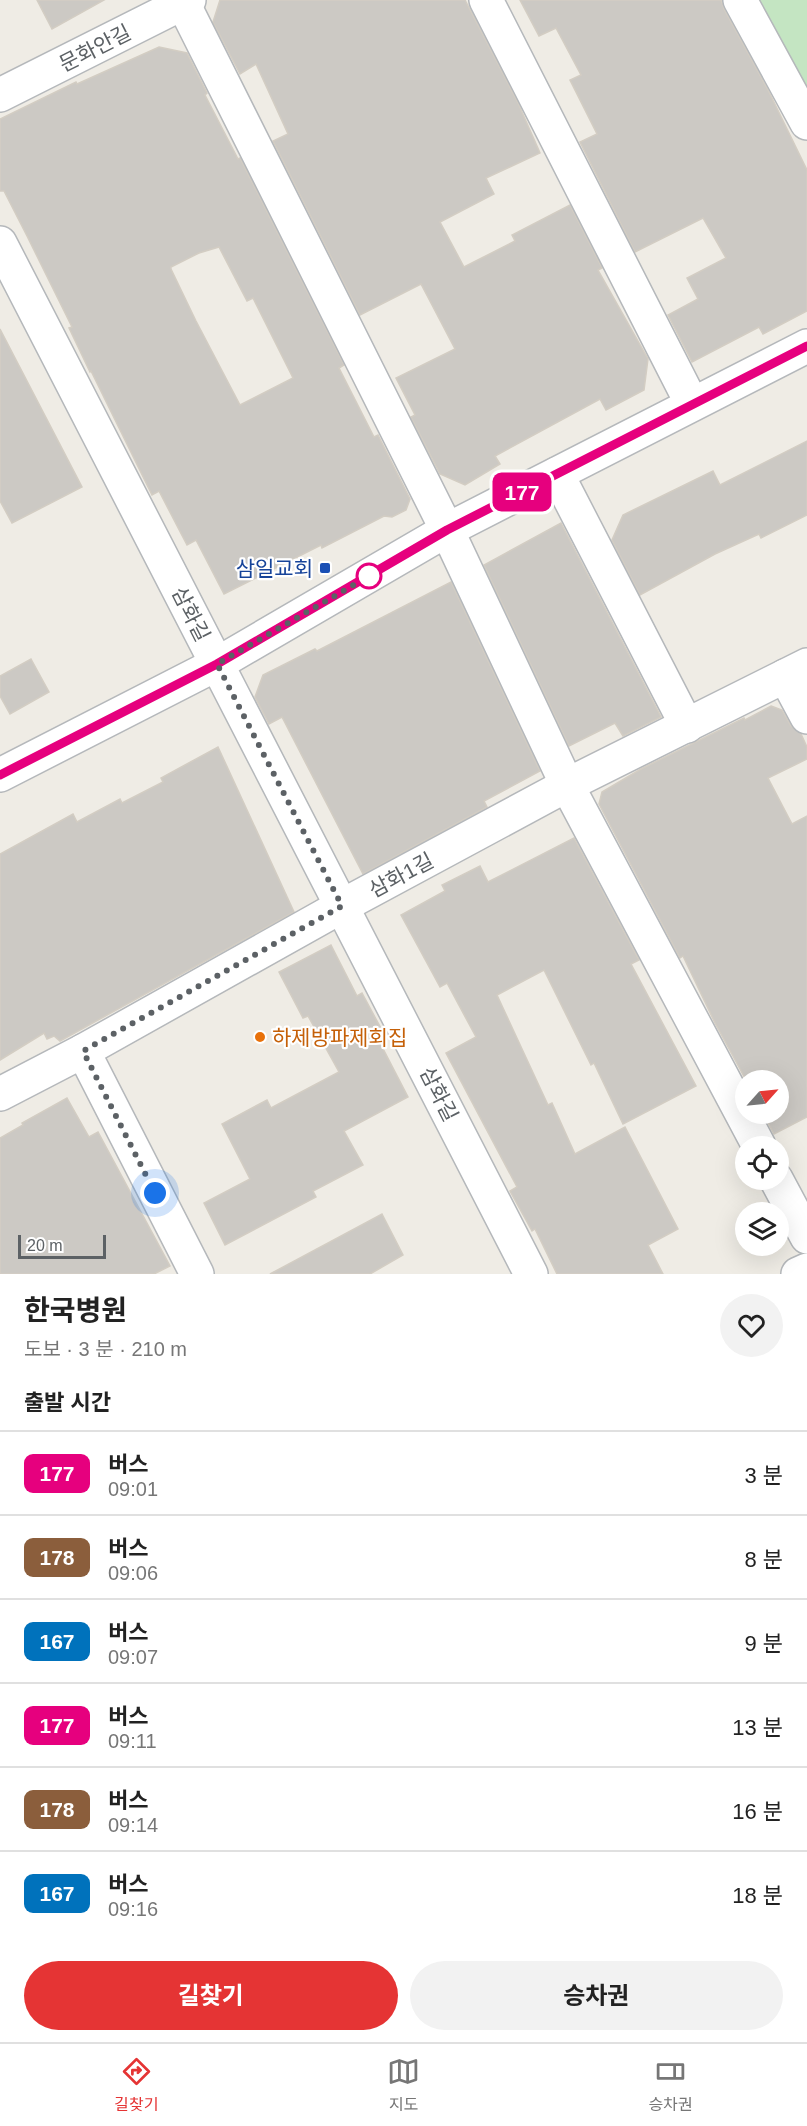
<!DOCTYPE html>
<html lang="ko">
<head>
<meta charset="utf-8">
<style>
  :root { --surface:#fff; --page:#f2f2f2; --text:#222; --muted:#767676; --line:#e0e0e0; --accent:#e53434 }
  body { margin:0; font-family:Helvetica,"Noto Sans KR",sans-serif; background:var(--page); color:var(--text); height:100vh; display:flex; flex-direction:column; font-size:22px; white-space:nowrap }
  * { box-sizing:border-box; margin:0 }
  p { font-size:20px; color:var(--muted) }
  .icon { flex:none; width:33px; height:33px; fill:none; stroke:currentColor; stroke-width:2; stroke-linecap:round; stroke-linejoin:round }
  .map { position:relative; height:1274px; overflow:hidden }
  .details { display:flex; flex-direction:column; background:var(--surface); flex:1 }
  .details>* { flex:none }
  .badge { padding:0 12px; border-radius:9px; font-size:21px; line-height:39px }
  .needle { width:39px; rotate:63deg }
  .fabs { position:absolute; left:735px; top:1070px; display:grid; gap:12px }
  .fabs a { display:grid; place-items:center; width:54px; height:54px; border-radius:50%; background:var(--surface); box-shadow:0 6px 24px #0002; font-size:30px }
  .scale { position:absolute; left:18px; bottom:15px; width:88px; box-sizing:border-box; padding-left:6px; border:3px solid #5c6165; border-top:0; font-size:16px; line-height:21px; white-space:nowrap; color:#5c6165; -webkit-text-stroke:4px #fff; paint-order:stroke }
  .you { position:absolute; width:30px; height:30px; margin:-15px; border:4px solid #fff; border-radius:50%; background:#1a73e8; box-shadow:0 0 0 9px #1a73e833 }
  .map>.badge { position:absolute; translate:-50% -50%; box-shadow:0 0 0 3px #fff }
  h2 { padding:0 24px; font-size:22px; line-height:54px }
  .round { display:grid; place-items:center; flex:none; width:63px; height:63px; border-radius:32px; background:var(--page) }
  .head { display:flex; align-items:center; justify-content:space-between; height:102px; padding:0 24px }
  h1 { font-size:28px; font-weight:700; line-height:45px }
  .action { display:flex; gap:12px; margin-top:auto; padding:12px 24px }
  .action a { flex:1; height:69px; border-radius:36px; background:var(--accent); color:#fff; font-size:24px; font-weight:700; line-height:69px; text-align:center }
  .action a+a { background:var(--page); color:var(--text) }
  ul { padding:0; list-style:none }
  li { display:flex; align-items:center; gap:18px; height:84px; padding:0 24px; border-top:2px solid var(--line) }
  li div { flex:1 }
  li b { display:block; font-size:22px }
  li em { font-style:normal }
  li .badge { min-width:66px; font-weight:700; text-align:center }
  .tabs { display:flex; justify-content:space-around; align-items:center; height:84px; border-top:2px solid var(--line); background:var(--surface); font-size:16px; color:var(--muted) }
  .tabs a { display:grid; justify-items:center; gap:3px }
  .tabs .selected { color:var(--accent) }
  .map>svg:first-child { display:block }
</style>
</head>
<body>
<div class="map">
<svg width="807" height="1274" viewBox="0 0 807 1274">
  <rect width="100%" height="100%" fill="#efece5"/>
  <path fill="#c4e5c2" d="M755,0H807V100Z"/>
  <g fill="#ccc9c4" stroke="#d3cdc3" stroke-width="1.5" fill-rule="evenodd">
    <path d="M37,0H104L52,29Z"/>
    <path d="M220,0H465L518,103L540,153L486,178L494,194L440,222L464,267L515,241L512,235L570,205L602,268L598,270L648,359L644,390L606,410L600,399L495,456L500,464L465,485L440,474L411,417L415,415L396,378L455,349L421,284L360,315L273,141L288,134L256,64L240,74L213,22Z"/>
    <path d="M520,0H721L724,9L769,92L807,170V311L763,334L759,327L692,362L668,315L698,299L687,278L726,258L703,218L635,252L580,142L597,134L570,80L581,75L556,28L539,36Z"/>
    <path d="M159,47L187,53L207,93L205,95L238,159L240,158L344,365L339,368L374,437L378,435L410,499L406,510L392,517L384,516L322,548L321,545L224,594L196,540L187,545L159,491L152,495L91,371L90,372L69,328L72,327L27,236L4,191H0V119L76,82L77,84ZM219,247L247,301L253,298L293,378L240,405L196,321L171,269V267L199,253Z"/>
    <path d="M0,329L82,487L12,523L0,501Z"/>
    <path d="M807,441V515L761,538L759,534L715,554L640,595L612,540L623,515L713,471L720,485Z"/>
    <path d="M561,523L661,717L623,736L615,723L569,746L484,565Z"/>
    <path d="M451,582L540,771L484,801L487,807L363,874L282,717L269,724L255,697L263,675L315,649L317,651Z"/>
    <path d="M31,659L49,692L10,714L0,696V676Z"/>
    <path d="M771,706L782,710L791,726L801,734L807,747V759L768,778L792,824L807,816V1117L774,1134L763,1113H778V1080H746L715,1023L683,956L680,958L599,804L602,792L641,769L744,718L745,720Z"/>
    <path d="M218,747L294,912L60,1041L54,1036L47,1039L44,1033L0,1060V854L73,814L77,822L120,799L122,803L163,782L161,778Z"/>
    <path d="M574,838L639,960L631,964L696,1086L623,1124L594,1063L591,1065L544,970L497,995L548,1105L552,1103L575,1154L625,1127L678,1229L648,1245L663,1274H557L535,1229L532,1231L510,1191L517,1187L446,1053L476,1037L447,983L440,987L401,915L445,891L442,885L480,866L488,882Z"/>
    <path d="M331,945L357,996L362,993L384,1034L377,1037L408,1097L344,1131L363,1165L313,1191L316,1197L225,1245L204,1203L250,1179L222,1124L267,1100L271,1108L339,1072L308,1016L303,1018L279,972Z"/>
    <path d="M67,1098L89,1137L98,1132L170,1266L154,1274H0V1138L23,1125L22,1123Z"/>
    <path d="M382,1214L403,1255L370,1274H270Z"/>
  </g>
  <g fill="none" stroke-linecap="round" stroke-linejoin="round">
    <defs>
      <g id="minor">
        <path d="M486,0L692,404"/>
        <path d="M740,0L807,123"/>
        <path d="M183,3L447,530L567,785L759,1146"/>
        <path d="M0,95L189,0"/>
        <path d="M0,243L531,1274"/>
        <path d="M557,474L687,726"/>
        <path d="M785,676L807,717"/>
        <path d="M0,775L217,664L447,530L807,346"/>
        <path d="M83,1051L197,1274"/>
        <path d="M0,1094L83,1051L342,906L567,785L807,665"/>
        <path d="M776,1179L807,1237"/>
        <path d="M798,1274L807,1270"/>
      </g>
    </defs>
    <use href="#minor" stroke="#b5b8bb" stroke-width="36"/>
    <use href="#minor" stroke="#fff" stroke-width="33"/>
  </g>
  <g fill="none" stroke-linecap="round" stroke-linejoin="round">
    <defs>
      <path id="line" d="M0,775L217,664L447,530L807,346"/>
    </defs>
    <use href="#line" stroke="#fff" stroke-width="14"/>
    <use href="#line" stroke="#e6007e" stroke-width="9"/>
    <path stroke="#5c6165" stroke-width="6" stroke-dasharray="0 10.8" d="M155,1193L83,1051L342,906L217,664L371,575L369,576"/>
  </g>
  <rect fill="#1a4fb4" stroke="#fff" stroke-width="2" x="319" y="562" width="12" height="12" rx="3"/>
  <circle fill="#fff" stroke="#e6007e" stroke-width="3" cx="369" cy="576" r="12"/>
  <circle fill="#e8710a" stroke="#fff" stroke-width="2" cx="260" cy="1037" r="6"/>
  <g text-anchor="middle" dominant-baseline="central" stroke-width="4.5" stroke-linejoin="round" paint-order="stroke">
    <g font-size="21" fill="#5c6165" stroke="#fff">
      <text transform="translate(95 48) rotate(-27)">문화안길</text>
      <text transform="translate(191 614) rotate(63)">삼화길</text>
      <text transform="translate(401 875) rotate(-28)">삼화1길</text>
      <text transform="translate(439 1094) rotate(63)">삼화길</text>
    </g>
    <g font-size="21" fill="#164399" stroke="#fff" text-anchor="end">
      <text x="313" y="568">삼일교회</text>
    </g>
    <g font-size="21" fill="#c56008" stroke="#fff" text-anchor="start">
      <text x="272" y="1037">하제방파제회집</text>
    </g>
  </g>
</svg>
<div class="fabs">
<a><svg class="needle" viewBox="-14 -14 28 28"><path d="M0-13l5 13h-10z" fill="#e53935"/><path d="M0 13l5-13h-10z" fill="#767676"/></svg></a>
<a><svg class="icon" aria-label="locate" viewBox="0 0 24 24"><circle cx="12" cy="12" r="6"/><path d="M12 2v4M12 18v4M2 12h4M18 12h4"/></svg></a>
<a><svg class="icon" aria-label="layers" viewBox="0 0 24 24"><path d="M12 4l9 5-9 5-9-5zM3 14l9 5 9-5"/></svg></a>
</div>
<div class="scale">20 m</div>
<div class="you" style="left:155px;top:1193px"></div>
<b class="badge" style="left:522px;top:492px;background:#e6007e;color:#fff">177</b>
</div>
<section class="details">
<div class="head"><div><h1>한국병원</h1><p>도보 · 3 분 · 210 m</p></div><a class="round"><svg class="icon" aria-label="heart" viewBox="0 0 24 24"><path d="M12 20l-8-8c-3-5 5-10 8-4 3-6 11-1 8 4z"/></svg></a></div>
<h2>출발 시간</h2>
<ul>
<li><span class="badge" style="background:#e6007e;color:#fff">177</span><div><b>버스</b><p>09:01</p></div><em>3 분</em></li>
<li><span class="badge" style="background:#8b5e3c;color:#fff">178</span><div><b>버스</b><p>09:06</p></div><em>8 분</em></li>
<li><span class="badge" style="background:#0072bc;color:#fff">167</span><div><b>버스</b><p>09:07</p></div><em>9 분</em></li>
<li><span class="badge" style="background:#e6007e;color:#fff">177</span><div><b>버스</b><p>09:11</p></div><em>13 분</em></li>
<li><span class="badge" style="background:#8b5e3c;color:#fff">178</span><div><b>버스</b><p>09:14</p></div><em>16 분</em></li>
<li><span class="badge" style="background:#0072bc;color:#fff">167</span><div><b>버스</b><p>09:16</p></div><em>18 분</em></li>
</ul>
<div class="action"><a>길찾기</a><a>승차권</a></div>
</section>
<nav class="tabs">
<a class="selected"><svg class="icon" aria-label="directions" viewBox="0 0 24 24"><path d="M12 3l9 9-9 9-9-9zM9 14v-3h6M13 9l2 2-2 2"/></svg>길찾기</a>
<a><svg class="icon" aria-label="map" viewBox="0 0 24 24"><path d="M3 6l6-2 6 2 6-2v14l-6 2-6-2-6 2zM9 4v14M15 6v14"/></svg>지도</a>
<a><svg class="icon" aria-label="tickets" viewBox="0 0 24 24"><path d="M3 7h18v10H3zM15 7v10"/></svg>승차권</a>
</nav>
</body>
</html>
